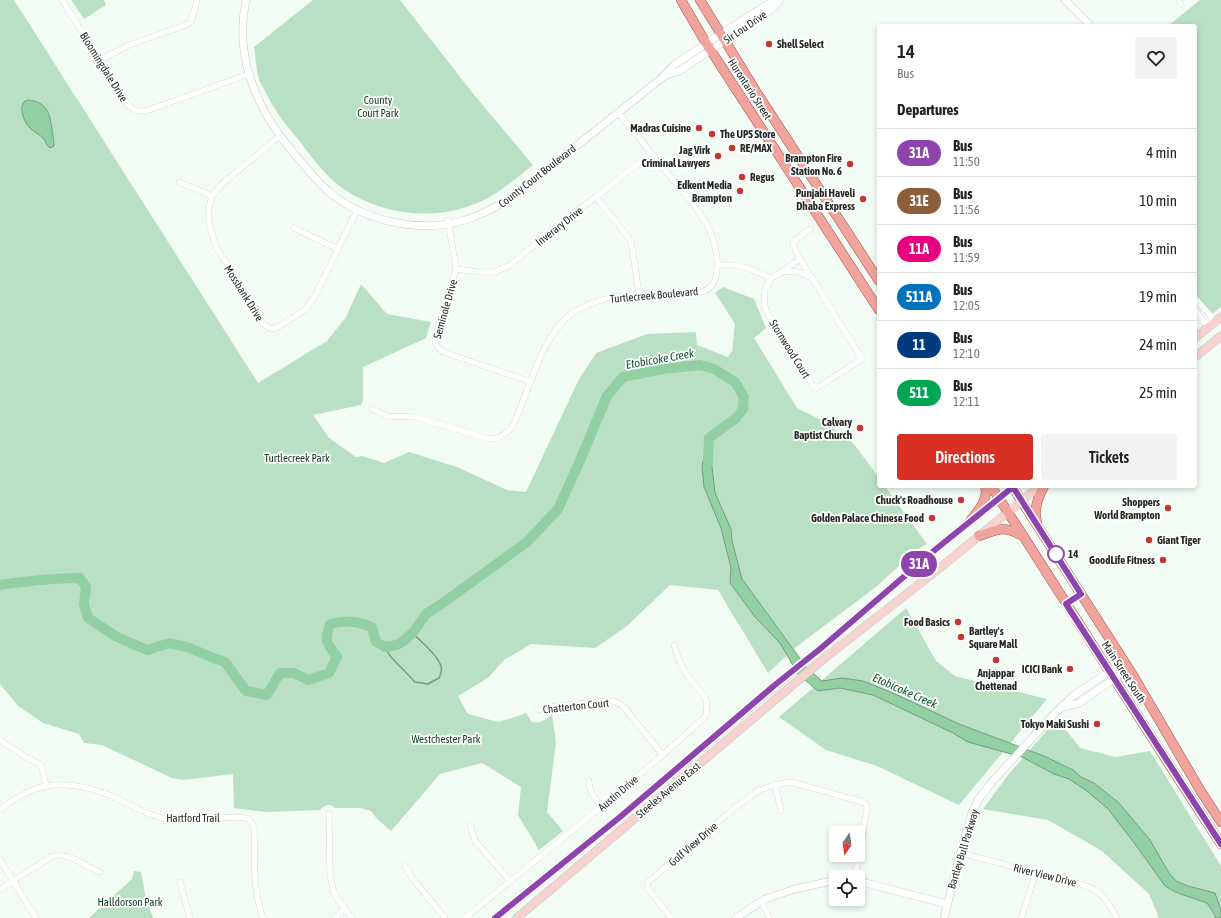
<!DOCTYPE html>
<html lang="en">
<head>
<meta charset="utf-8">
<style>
  :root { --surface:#fff; --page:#f2f2f2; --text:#222; --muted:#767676; --line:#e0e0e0; --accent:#d93025 }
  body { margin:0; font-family:"Asap Condensed",sans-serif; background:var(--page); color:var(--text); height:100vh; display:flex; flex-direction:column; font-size:15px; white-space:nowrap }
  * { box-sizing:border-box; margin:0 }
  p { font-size:13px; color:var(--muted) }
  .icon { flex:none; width:22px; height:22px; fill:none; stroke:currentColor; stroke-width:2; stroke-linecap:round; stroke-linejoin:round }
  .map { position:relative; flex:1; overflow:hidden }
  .drawer { position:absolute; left:877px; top:24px; width:320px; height:464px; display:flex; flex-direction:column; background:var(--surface); border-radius:4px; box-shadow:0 2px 6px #0003 }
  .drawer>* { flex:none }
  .badge { padding:0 8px; border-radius:13px; font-size:14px; line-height:26px }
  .needle { width:26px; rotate:192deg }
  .buttons { position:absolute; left:829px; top:826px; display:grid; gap:8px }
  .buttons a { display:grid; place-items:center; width:36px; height:36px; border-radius:4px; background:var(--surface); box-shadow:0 2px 6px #0003; font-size:20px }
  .map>.badge { position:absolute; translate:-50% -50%; box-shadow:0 0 0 2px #fff }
  h2 { padding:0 20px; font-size:15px; line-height:36px }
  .round { display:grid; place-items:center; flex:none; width:42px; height:42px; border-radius:4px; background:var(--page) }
  .summary { display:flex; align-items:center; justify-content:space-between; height:68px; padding:0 20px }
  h1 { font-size:19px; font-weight:600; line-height:30px }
  .cta { display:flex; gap:8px; margin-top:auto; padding:8px 20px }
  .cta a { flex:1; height:46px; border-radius:4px; background:var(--accent); color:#fff; font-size:16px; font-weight:600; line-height:46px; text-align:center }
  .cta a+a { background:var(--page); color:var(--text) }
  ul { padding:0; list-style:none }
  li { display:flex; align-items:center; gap:12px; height:48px; padding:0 20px; border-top:1px solid var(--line) }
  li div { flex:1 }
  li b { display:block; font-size:15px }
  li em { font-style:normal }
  li .badge { min-width:44px; font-weight:700; text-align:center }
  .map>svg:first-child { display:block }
</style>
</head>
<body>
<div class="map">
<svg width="1221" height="918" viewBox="0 0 1221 918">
  <rect width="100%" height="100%" fill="#f2fcf4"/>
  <g fill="#bae0c3">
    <path d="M0,0H14L258,383L327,341L346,317L361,284L387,314L431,322L426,338L363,367V401L361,405L313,415L329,438L356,457L362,456L384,463L409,452L457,467L507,490L526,492L549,443L579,379L596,353L647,334L696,332L697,345L728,357L732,351L735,324L715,293L723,287L754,299L766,328L754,338L797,408L825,422L854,444L879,478V486H885L927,544L915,551L876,587L796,647L768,673L718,590L670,585L627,626L595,648L531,644L504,660L489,677L458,696L468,714L498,722L512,718L526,713L532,722C540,724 545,720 552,715L556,742L547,812L563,831L539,850L518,815L521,787L482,763L440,774L391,831L377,819L371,811L360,808H335C330,803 325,805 320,810L267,812L234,808L233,774L183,780L172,778L102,745L84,743L79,734L43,723L18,706L0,684Z"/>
    <path d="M71,0H104L106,5L84,19Z"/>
    <path d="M313,0H400L475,96L533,165C514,180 495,197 472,205C425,223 367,212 330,178C319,167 310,155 301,143C288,127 275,112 266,93C264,89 261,84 259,80C256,69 256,57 254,47Z"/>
    <path d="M1200,0H1221V307L1209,316L1195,297V26H1168Z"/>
    <path d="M906,608L936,661L955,676L1047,699L959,805L877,766L826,750L779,717Z"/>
    <path d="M1059,721L1080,748L1116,757L1150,751L1221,866V918H1159L1149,894L1102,851L1048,820L983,809L1008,775L1048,729Z"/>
    <path d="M134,871L141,872L146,899L153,918H89L132,879Z"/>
  </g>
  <g fill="#92cfa2" stroke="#729e7d">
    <path d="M28,100C47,102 50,113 52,130C53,136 54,141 54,146L50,148C46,145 46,141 43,138C39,134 34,132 30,128C24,122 18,107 25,101Z"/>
    <path d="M706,448L710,449L715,493L731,529L732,541L742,579L807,668L822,681L842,678L863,681L895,694L959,724L1044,756L1073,770L1081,777L1094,783L1119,803L1150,840L1169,873L1176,881L1188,886L1215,893L1221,910V918H1215V915L1207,903L1175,892L1165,886L1135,844L1108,809L1087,791L1069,779L1054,774L1022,757L968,742L953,733L873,695L840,688L818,691L798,674L780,643L755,617L730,583L731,568L721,528L704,487L702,466Z"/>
  </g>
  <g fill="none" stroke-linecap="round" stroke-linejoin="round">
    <path stroke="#729e7d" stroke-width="1.5" d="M385,647L390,656L415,682L428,684L439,678C441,674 442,670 441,666C438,656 420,640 412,633"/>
    <path stroke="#92cfa2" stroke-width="10" d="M0,585C27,581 53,578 80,578L86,587L84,604L88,618L117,637L147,650L170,643L190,648L213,658L225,662L246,691L267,695L280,673H294L308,680L329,673L337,657C327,643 324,642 330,624C347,620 355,621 372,627L376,642L385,647L397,645L405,640L415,630L426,614L440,605L527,542L558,509L579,463L607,396L623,377L662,369L700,365L714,369L735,382L744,397L743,409L736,418L709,438L708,462"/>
    <defs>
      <g id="minor">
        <path d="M62,0L128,105L136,111H146L249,74"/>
        <path d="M1179,0L1181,4"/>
        <path d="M100,60L129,45L186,25L191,22L197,0"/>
        <path d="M280,136L223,183L212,196L208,211L209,224L216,247L234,275L263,324L268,327L273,329L278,327L305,310L315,296L357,210"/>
        <path d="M179,182L212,196"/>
        <path d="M596,197L631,241L639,294"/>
        <path d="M448,220L456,269L436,334C434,343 436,347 443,352L531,382"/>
        <path d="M294,228L338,249"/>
        <path d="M810,229L793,242C794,253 806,268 812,278"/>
        <path d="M718,265H737L750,269L771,278"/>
        <path d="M456,269L478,272H495L510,265L566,219L596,197L651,153"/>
        <path d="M784,271L799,272L812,278L862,359L815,389L767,312L764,303L765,290L771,278Z"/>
        <path d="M782,272L800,259"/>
        <path d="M1195,298L1211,316L1212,325L1204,322L1195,309"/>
        <path d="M372,409L387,416L417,417L488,439C496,439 503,437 509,430C516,422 519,412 522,403C534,374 545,334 570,315C605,289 659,294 701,292C710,290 714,285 716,276C720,261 714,238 707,225C700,211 688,198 678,186C658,161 638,137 618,112"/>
        <path d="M537,710L549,707L605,701H613L618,703L623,706L663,755"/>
        <path d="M0,740L27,758L40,764L42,768L46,786"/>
        <path d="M589,781L590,790L601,807"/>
        <path d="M775,785L781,811"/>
        <path d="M0,809C14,800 29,789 46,786C66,782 95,788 114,797C131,805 148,816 167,819C184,822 204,820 221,818C229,818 238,816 246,818C250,819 252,823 254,827C255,857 252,889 263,918"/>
        <path d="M329,814L330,875L333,890L338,900L352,918"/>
        <path d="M470,825L475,841L510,881"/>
        <path d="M960,853L1080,884C1086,886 1093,888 1098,892C1106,898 1112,910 1117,918"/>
        <path d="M0,860L36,918"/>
        <path d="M405,866L412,878L445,918"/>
        <path d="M180,882L190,918"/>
        <path d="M0,889L51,857C70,851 83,866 100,872"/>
        <path d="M761,901L769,918"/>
        <path d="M335,918L344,909"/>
        <path d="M465,918L601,807L665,753L706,716L707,704L706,699L687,675L679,660L674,645"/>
        <path d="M671,918L649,890L647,886L648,882L732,810L759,790L775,785L791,782L863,802L866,804L867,808L855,877"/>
        <path d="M1021,918L1036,873"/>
      </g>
      <g id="tertiary">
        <path d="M246,0C234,56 256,108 292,151C304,165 315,179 328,191C363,221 418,233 462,221C480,216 496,207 511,198L663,77L674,65L721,34L773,1L778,2"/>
        <path d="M1065,0L1088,23"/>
        <path d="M667,75L679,71L735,34L758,19L764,14L775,7L778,2L780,0"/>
        <path d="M1063,707L1079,703L1128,669"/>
        <path d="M858,881L947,904"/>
        <path d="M736,918L765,899L795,889L836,880"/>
        <path d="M944,918L962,847L972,813L978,800L992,782L1056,712L1073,696L1124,662"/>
      </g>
      <g id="secondary">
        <path d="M1195,338L1221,317"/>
        <path d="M1195,357L1221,336"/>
        <path d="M495,918L620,817L776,685L820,649L936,549L1014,486"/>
        <path d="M517,918L783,693L826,657L941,567L1040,486"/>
      </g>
      <g id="primary">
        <path d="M681,0L706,43L879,310"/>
        <path d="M700,0L757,93L879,281"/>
        <path d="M991,486C1068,605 1143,726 1221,844"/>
        <path d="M1012,486L1134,677L1200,790L1221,822"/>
        <path d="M970,521C978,511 989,500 985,486"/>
        <path d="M1037,522C1033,510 1038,497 1044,486"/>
        <path d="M979,536C997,530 1003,525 1021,535"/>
      </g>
    </defs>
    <use href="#minor" stroke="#c2cbc4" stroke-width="6"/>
    <use href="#tertiary" stroke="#c2cbc4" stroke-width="8"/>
    <use href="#secondary" stroke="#c2cbc4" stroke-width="9"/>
    <use href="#primary" stroke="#a35249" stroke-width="10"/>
    <use href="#minor" stroke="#fff" stroke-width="5.5"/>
    <use href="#tertiary" stroke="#fff" stroke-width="7"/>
    <use href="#secondary" stroke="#f8d2ce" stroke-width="8"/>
    <use href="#primary" stroke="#f1a49d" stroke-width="9"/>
  </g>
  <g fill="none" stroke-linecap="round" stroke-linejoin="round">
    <defs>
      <path id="line" d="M495,918L620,817L776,684L820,649L936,549L1013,487L1081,594L1066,604L1221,844"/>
    </defs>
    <use href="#line" stroke="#fff" stroke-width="9"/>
    <use href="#line" stroke="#8e44ad" stroke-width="6"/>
  </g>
  <g fill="#c53730" stroke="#fff" stroke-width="1.5">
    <circle cx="769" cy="44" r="4"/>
    <circle cx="699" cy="128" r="4"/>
    <circle cx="712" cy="134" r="4"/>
    <circle cx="732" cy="148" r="4"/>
    <circle cx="718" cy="156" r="4"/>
    <circle cx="850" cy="164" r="4"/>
    <circle cx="742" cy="177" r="4"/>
    <circle cx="740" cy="191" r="4"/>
    <circle cx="863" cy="199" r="4"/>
    <circle cx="860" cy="428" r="4"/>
    <circle cx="961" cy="500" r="4"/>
    <circle cx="1168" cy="508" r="4"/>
    <circle cx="932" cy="518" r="4"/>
    <circle cx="1149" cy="540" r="4"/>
    <circle cx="1163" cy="560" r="4"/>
    <circle cx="958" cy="622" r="4"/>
    <circle cx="961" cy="637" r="4"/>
    <circle cx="996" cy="660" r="4"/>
    <circle cx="1070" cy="669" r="4"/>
    <circle cx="1097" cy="724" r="4"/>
  </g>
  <circle fill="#fff" stroke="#8e44ad" stroke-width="2" cx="1056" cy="554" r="8"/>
  <g text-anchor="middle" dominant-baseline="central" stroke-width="3.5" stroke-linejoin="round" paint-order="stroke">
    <g font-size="11" fill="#262a27" stroke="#fff">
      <text transform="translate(745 27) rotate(-34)">Sir Lou Drive</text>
      <text transform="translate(104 67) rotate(58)">Bloomingdale Drive</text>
      <text transform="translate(750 89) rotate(57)">Hurontario Street</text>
      <text transform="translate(537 176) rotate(-38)">County Court Boulevard</text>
      <text transform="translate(559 226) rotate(-38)">Inverary Drive</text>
      <text transform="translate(244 293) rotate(58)">Mossbank Drive</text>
      <text transform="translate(654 295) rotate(-5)">Turtlecreek Boulevard</text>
      <text transform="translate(445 309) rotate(-74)">Seminole Drive</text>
      <text transform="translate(790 349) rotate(58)">Stornwood Court</text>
      <text transform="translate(1124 672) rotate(57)">Main Street South</text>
      <text transform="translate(576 706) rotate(-6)">Chatterton Court</text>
      <text transform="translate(668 790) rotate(-40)">Steeles Avenue East</text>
      <text transform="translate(618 793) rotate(-40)">Austin Drive</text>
      <text x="193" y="818">Hartford Trail</text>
      <text transform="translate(693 844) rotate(-41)">Golf View Drive</text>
      <text transform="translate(963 849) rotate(-73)">Bartley Bull Parkway</text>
      <text transform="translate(1045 875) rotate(14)">River View Drive</text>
    </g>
    <g font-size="11" font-weight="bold" fill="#262a27" stroke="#fff" text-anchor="end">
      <text x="777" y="44" text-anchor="start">Shell Select</text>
      <text x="691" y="128">Madras Cuisine</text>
      <text x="720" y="134" text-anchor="start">The UPS Store</text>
      <text x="740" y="148" text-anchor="start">RE/MAX</text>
      <text x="710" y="150">Jag Virk<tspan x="710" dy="13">Criminal Lawyers</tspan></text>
      <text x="842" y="158">Brampton Fire<tspan x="842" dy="13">Station No. 6</tspan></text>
      <text x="750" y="177" text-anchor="start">Regus</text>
      <text x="732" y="185">Edkent Media<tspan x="732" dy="13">Brampton</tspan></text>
      <text x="855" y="193">Punjabi Haveli<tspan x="855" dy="13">Dhaba Express</tspan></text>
      <text x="852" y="422">Calvary<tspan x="852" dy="13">Baptist Church</tspan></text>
      <text x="953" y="500">Chuck's Roadhouse</text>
      <text x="1160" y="502">Shoppers<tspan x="1160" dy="13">World Brampton</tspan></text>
      <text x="924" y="518">Golden Palace Chinese Food</text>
      <text x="1157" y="540" text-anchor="start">Giant Tiger</text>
      <text x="1155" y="560">GoodLife Fitness</text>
      <text x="950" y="622">Food Basics</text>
      <text x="969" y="631" text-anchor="start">Bartley's<tspan x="969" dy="13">Square Mall</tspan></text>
      <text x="1062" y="669">ICICI Bank</text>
      <text x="996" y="673" text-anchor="middle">Anjappar<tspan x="996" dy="13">Chettenad</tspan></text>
      <text x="1089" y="724">Tokyo Maki Sushi</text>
    </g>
    <g font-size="11" fill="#0d3c1f" stroke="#fff">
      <text x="378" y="100">County<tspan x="378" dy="13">Court Park</tspan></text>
      <text x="297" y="458">Turtlecreek Park</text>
      <text x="446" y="739">Westchester Park</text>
      <text x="130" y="902">Halldorson Park</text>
    </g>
    <g font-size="11" font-weight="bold" fill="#262a27" stroke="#fff" text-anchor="start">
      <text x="1068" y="554">14</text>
    </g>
    <g font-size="12" font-style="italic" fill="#11572e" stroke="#fff">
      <text transform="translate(660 359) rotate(-10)">Etobicoke Creek</text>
      <text transform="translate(905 691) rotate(24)">Etobicoke Creek</text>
    </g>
  </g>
</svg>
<div class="buttons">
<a><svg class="needle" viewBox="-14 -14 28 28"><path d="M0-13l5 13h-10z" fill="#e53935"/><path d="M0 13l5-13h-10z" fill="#767676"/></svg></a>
<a><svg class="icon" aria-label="locate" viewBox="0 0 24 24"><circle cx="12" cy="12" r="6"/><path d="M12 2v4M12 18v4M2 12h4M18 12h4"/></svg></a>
</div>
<b class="badge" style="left:919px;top:564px;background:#8e44ad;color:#fff">31A</b>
<section class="drawer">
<div class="summary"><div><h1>14</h1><p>Bus</p></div><a class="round"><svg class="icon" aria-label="heart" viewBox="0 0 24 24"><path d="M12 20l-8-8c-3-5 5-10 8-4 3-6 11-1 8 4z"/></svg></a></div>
<h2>Departures</h2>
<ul>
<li><span class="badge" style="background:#8e44ad;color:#fff">31A</span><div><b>Bus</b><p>11:50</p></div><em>4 min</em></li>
<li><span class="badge" style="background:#8b5e3c;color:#fff">31E</span><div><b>Bus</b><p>11:56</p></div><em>10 min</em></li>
<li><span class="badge" style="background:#e6007e;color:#fff">11A</span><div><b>Bus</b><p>11:59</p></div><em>13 min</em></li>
<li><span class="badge" style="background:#0072bc;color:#fff">511A</span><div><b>Bus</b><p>12:05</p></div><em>19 min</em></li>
<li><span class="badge" style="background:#003b80;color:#fff">11</span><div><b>Bus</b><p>12:10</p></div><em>24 min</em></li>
<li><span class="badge" style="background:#00a651;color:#fff">511</span><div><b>Bus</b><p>12:11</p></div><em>25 min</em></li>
</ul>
<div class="cta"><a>Directions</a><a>Tickets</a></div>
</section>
</div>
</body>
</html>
